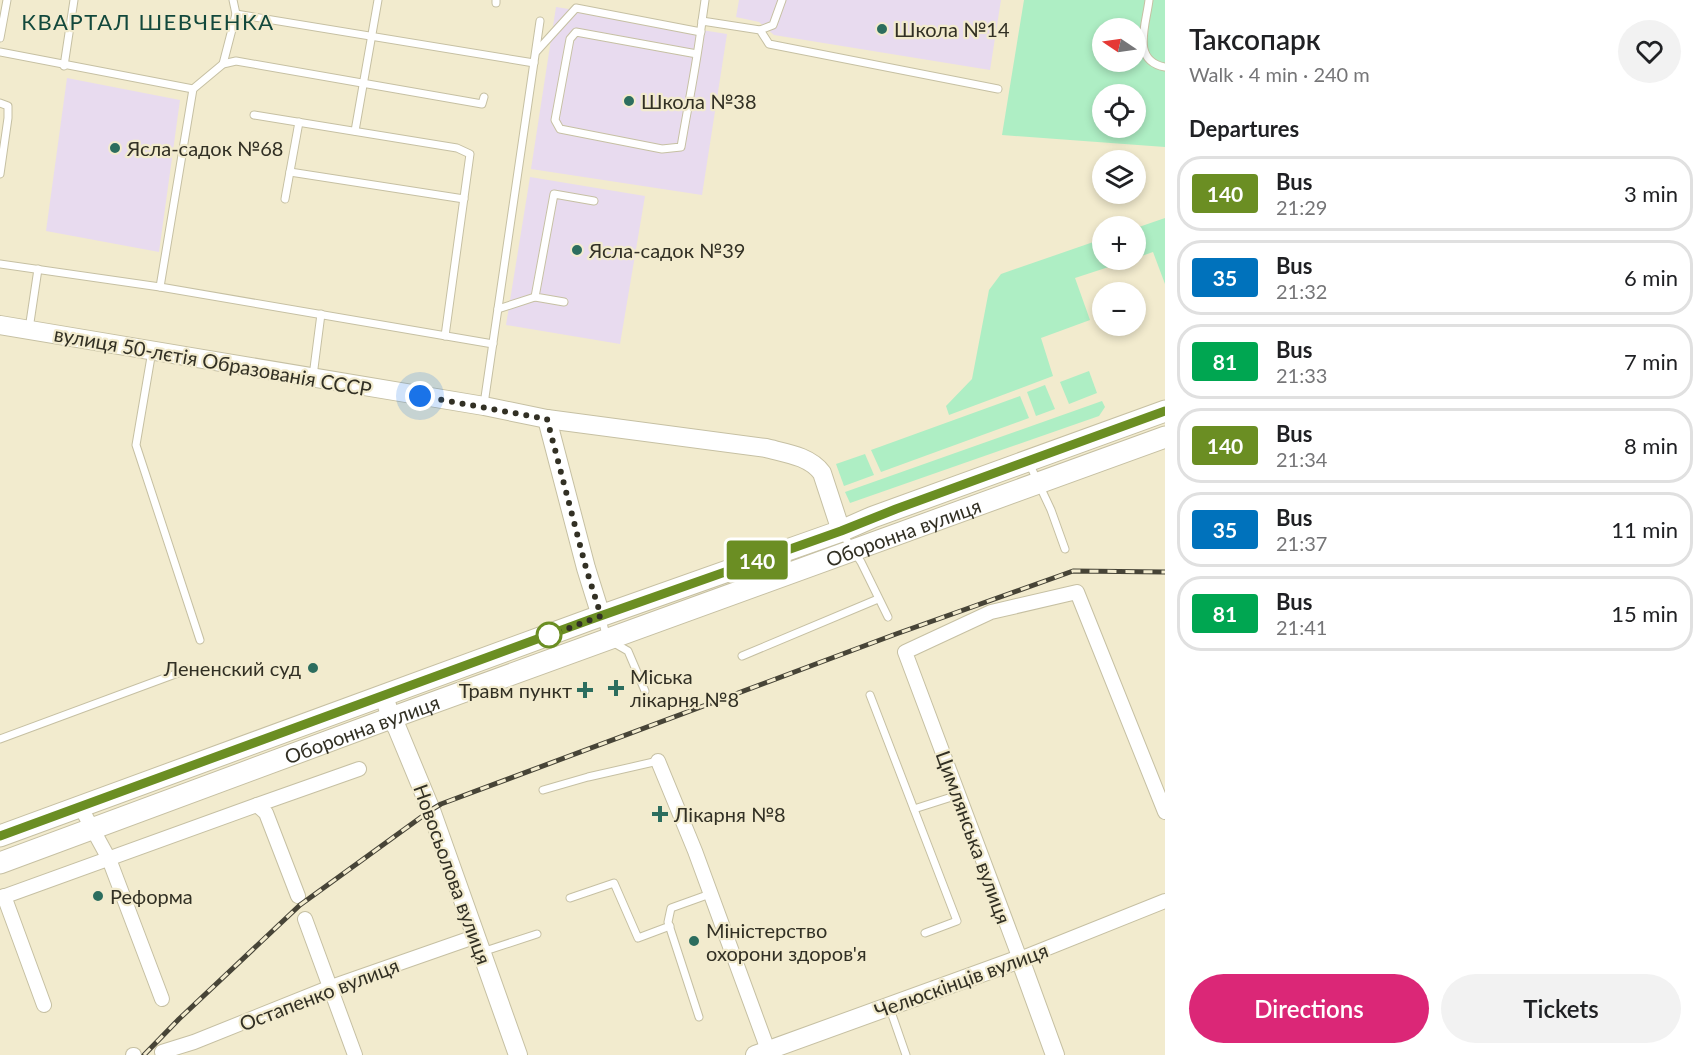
<!DOCTYPE html>
<html lang="en">
<head>
<meta charset="utf-8">
<style>
  :root { --surface:#fff; --page:#f2f2f2; --text:#202124; --muted:#757577; --line:#e0e0e0; --accent:#db2777 }
  body { margin:0; font-family:Lato,sans-serif; background:var(--page); color:var(--text); height:100vh; display:flex; flex-direction:column; font-size:22px; white-space:nowrap }
  * { box-sizing:border-box; margin:0 }
  p { font-size:20px; color:var(--muted) }
  .icon { flex:none; width:33px; height:33px; fill:none; stroke:currentColor; stroke-width:2; stroke-linecap:round; stroke-linejoin:round }
  .map { position:relative; flex:1; overflow:hidden }
  .details { display:flex; flex-direction:column; background:var(--surface); width:540px }
  .details>* { flex:none }
  .badge { padding:0 12px; border-radius:4px; font-size:21px; line-height:39px }
  .needle { width:39px; rotate:283deg }
  .controls { position:absolute; left:1092px; top:18px; display:grid; gap:12px }
  .controls a { display:grid; place-items:center; width:54px; height:54px; border-radius:50%; background:var(--surface); box-shadow:0 3px 9px #0003; font-size:30px }
  .you { position:absolute; width:30px; height:30px; margin:-15px; border:4px solid #fff; border-radius:50%; background:#1a73e8; box-shadow:0 0 0 9px #1a73e833 }
  .map>.badge { position:absolute; translate:-50% -50%; box-shadow:0 0 0 3px #fff }
  h2 { padding:0 24px; font-size:22px; line-height:54px }
  .round { display:grid; place-items:center; flex:none; width:63px; height:63px; border-radius:32px; background:var(--page) }
  .overview { display:flex; align-items:center; justify-content:space-between; height:102px; padding:0 24px }
  h1 { font-size:28px; font-weight:600; line-height:45px }
  .cta { display:flex; gap:12px; margin-top:auto; padding:12px 24px }
  .cta a { flex:1; height:69px; border-radius:36px; background:var(--accent); color:#fff; font-size:24px; font-weight:600; line-height:69px; text-align:center }
  .cta a+a { background:var(--page); color:var(--text) }
  ul { padding:0; list-style:none }
  li { display:flex; align-items:center; gap:18px; height:75px; margin:0 12px 9px; padding:0 12px; border:3px solid var(--line); border-radius:24px }
  li div { flex:1 }
  li b { display:block; font-size:22px }
  li em { font-style:normal }
  li .badge { min-width:66px; font-weight:700; text-align:center }
  main { display:flex; flex:1; min-height:0 }
  .map>svg:first-child { display:block }
</style>
</head>
<body>
<main>
<div class="map">
<svg width="1165" height="1055" viewBox="0 0 1165 1055">
  <rect width="100%" height="100%" fill="#f2ebce"/>
  <g fill="#e8dbef">
    <path d="M739,0H1001L990,70L774,35L759,22L736,17Z"/>
    <path d="M556,7L727,34L702,195L531,169Z"/>
    <path d="M67,78L180,100L159,252L46,231Z"/>
    <path d="M530,177L645,196L620,344L506,325Z"/>
  </g>
  <g fill="#aeeec4" fill-rule="evenodd">
    <path d="M1024,0H1165V147L1002,135ZM1102,28H1136V62H1102ZM1102,94H1136V128H1102Z"/>
    <path d="M1165,218V284L1153,252L1136,258V228Z"/>
    <path d="M1102,239V260H1130L1075,278L1090,320L1041,338L1053,376L949,415L946,406L972,379L989,290L1001,274Z"/>
    <path d="M1089,371L1097,393L1069,404L1060,382Z"/>
    <path d="M1045,385L1055,409L1036,416L1027,392Z"/>
    <path d="M1020,396L1029,418L881,472L871,450Z"/>
    <path d="M1102,401L1105,407L1099,416L850,503L845,492Z"/>
    <path d="M865,454L874,475L844,486L836,464Z"/>
  </g>
  <g fill="none" stroke-linecap="round" stroke-linejoin="round">
    <defs>
      <g id="lane">
        <path d="M1149,0C1146,26 1131,61 1165,67"/>
        <path d="M496,3V0"/>
        <path d="M236,14L534,63"/>
        <path d="M702,21L705,0"/>
        <path d="M760,30L773,25L782,0"/>
        <path d="M0,38L7,0"/>
        <path d="M0,52L193,89"/>
        <path d="M536,52L576,8L701,32"/>
        <path d="M697,54L576,32L570,39L555,120L560,129L662,149L681,147C688,105 697,63 702,21L760,30L769,44L998,89"/>
        <path d="M223,64L236,14L233,0"/>
        <path d="M64,66L74,0"/>
        <path d="M0,103L8,106V118L0,174"/>
        <path d="M254,115L457,148L470,154L445,336"/>
        <path d="M355,131L378,0"/>
        <path d="M290,172L464,199"/>
        <path d="M285,199L299,122"/>
        <path d="M0,264L160,287L493,344"/>
        <path d="M160,287L193,89L223,64L236,61L482,104L484,97"/>
        <path d="M564,302L535,297L554,194L594,201"/>
        <path d="M498,309L535,297"/>
        <path d="M29,329L38,269"/>
        <path d="M152,351L136,445L200,640"/>
        <path d="M313,376L321,314"/>
        <path d="M484,404L540,21"/>
        <path d="M1029,463L1051,510L1065,549"/>
        <path d="M842,533L861,562L888,617"/>
        <path d="M602,619L607,639L628,651L645,691"/>
        <path d="M742,656L878,599"/>
        <path d="M870,695L957,921L925,933"/>
        <path d="M0,739L189,669"/>
        <path d="M543,790L588,777L658,761"/>
        <path d="M914,809L958,795"/>
        <path d="M570,898L614,883L638,938L670,926"/>
        <path d="M482,952L537,934"/>
        <path d="M889,1006L906,1055"/>
        <path d="M699,1017L668,922L671,908L710,894"/>
      </g>
      <g id="street">
        <path d="M658,761L695,851L768,1050"/>
        <path d="M257,805L359,769"/>
        <path d="M80,806L109,859L162,999"/>
        <path d="M1165,812L1077,592L991,612L905,652L1020,959L1165,901"/>
        <path d="M4,896L44,1005"/>
        <path d="M0,898L257,805L266,813L298,896"/>
        <path d="M305,919L355,1055"/>
        <path d="M162,1052L194,1042L331,987L477,936"/>
        <path d="M133,1055H134"/>
      </g>
      <g id="secondary">
        <path d="M0,325L484,406L547,419L766,448C785,453 810,456 822,473L841,531"/>
        <path d="M547,419L586,568L601,616"/>
        <path d="M384,696L391,718L397,728L431,810L518,1055"/>
        <path d="M755,1055L1020,959L1055,1055"/>
      </g>
      <g id="primary">
        <path d="M0,836L589,620L841,531L873,517L1165,411"/>
        <path id="s1" d="M0,863L391,718L1165,437"/>
      </g>
    </defs>
    <use href="#lane" stroke="#c6c0a3" stroke-width="9"/>
    <use href="#street" stroke="#c6c0a3" stroke-width="16"/>
    <use href="#secondary" stroke="#c6c0a3" stroke-width="20"/>
    <use href="#primary" stroke="#c6c0a3" stroke-width="23"/>
    <use href="#lane" stroke="#fff" stroke-width="7"/>
    <use href="#street" stroke="#fff" stroke-width="14"/>
    <use href="#secondary" stroke="#fff" stroke-width="18"/>
    <use href="#primary" stroke="#fff" stroke-width="21"/>
    <defs>
      <path id="rail" d="M144,1055L179,1019L300,905L431,810L441,804L896,634L1073,571L1165,572"/>
    </defs>
    <use href="#rail" stroke="#474437" stroke-width="5"/>
    <use href="#rail" stroke="#f2ebce" stroke-width="3" stroke-dasharray="9" stroke-linecap="butt"/>
  </g>
  <g fill="none" stroke-linecap="round" stroke-linejoin="round">
    <defs>
      <path id="line" d="M0,836L589,620L841,531L896,509L1165,411"/>
    </defs>
    <use href="#line" stroke="#fff" stroke-width="14"/>
    <use href="#line" stroke="#6b8e23" stroke-width="9"/>
    <path stroke="#323024" stroke-width="6" stroke-dasharray="0 10.8" d="M420,396L547,419L586,568L601,616L545,637L549,635"/>
  </g>
  <g fill="#2c6d5e" stroke="#f2ebce" stroke-width="2">
    <circle cx="882" cy="29" r="6"/>
    <circle cx="629" cy="101" r="6"/>
    <circle cx="115" cy="148" r="6"/>
    <circle cx="577" cy="250" r="6"/>
    <circle cx="313" cy="668" r="6"/>
    <path d="M613 679h6v6h6v6h-6v6h-6v-6h-6v-6h6z"/>
    <path d="M582 681h6v6h6v6h-6v6h-6v-6h-6v-6h6z"/>
    <path d="M657 805h6v6h6v6h-6v6h-6v-6h-6v-6h6z"/>
    <circle cx="98" cy="896" r="6"/>
    <circle cx="694" cy="941" r="6"/>
  </g>
  <circle fill="#fff" stroke="#6b8e23" stroke-width="3" cx="549" cy="635" r="12"/>
  <g text-anchor="middle" dominant-baseline="central" stroke-width="4.5" stroke-linejoin="round" paint-order="stroke">
    <g font-size="20" fill="#323024" stroke="#f2ebce" text-anchor="start">
      <text x="894" y="29">Школа №14</text>
      <text x="641" y="101">Школа №38</text>
      <text x="127" y="148">Ясла-садок №68</text>
      <text x="589" y="250">Ясла-садок №39</text>
      <text x="301" y="668" text-anchor="end">Лененский суд</text>
      <text x="630" y="676">Міська<tspan x="630" dy="23">лікарня №8</tspan></text>
      <text x="572" y="690" text-anchor="end">Травм пункт</text>
      <text x="674" y="814">Лікарня №8</text>
      <text x="110" y="896">Реформа</text>
      <text x="706" y="930">Міністерство<tspan x="706" dy="23">охорони здоров'я</tspan></text>
    </g>
    <g font-size="20" fill="#323024" stroke="#f2ebce">
      <text transform="translate(213 361) rotate(10)">вулиця 50-лєтія Образованія СССР</text>
      <text stroke="none"><textPath href="#s1" startOffset="962">Оборонна вулиця</textPath></text>
      <text stroke="none"><textPath href="#s1" startOffset="386">Оборонна вулиця</textPath></text>
      <text transform="translate(974 837) rotate(70)">Цимлянська вулиця</text>
      <text transform="translate(453 874) rotate(70)">Новосьолова вулиця</text>
      <text transform="translate(961 980) rotate(-20)">Челюскінців вулиця</text>
      <text transform="translate(319 994) rotate(-21)">Остапенко вулиця</text>
    </g>
    <g font-size="22" letter-spacing="1.5" fill="#12483c" stroke="#f2ebce">
      <text x="148" y="21">КВАРТАЛ ШЕВЧЕНКА</text>
    </g>
  </g>
</svg>
<div class="controls">
<a><svg class="needle" viewBox="-14 -14 28 28"><path d="M0-13l5 13h-10z" fill="#e53935"/><path d="M0 13l5-13h-10z" fill="#757577"/></svg></a>
<a><svg class="icon" aria-label="locate" viewBox="0 0 24 24"><circle cx="12" cy="12" r="6"/><path d="M12 2v4M12 18v4M2 12h4M18 12h4"/></svg></a>
<a><svg class="icon" aria-label="layers" viewBox="0 0 24 24"><path d="M12 4l9 5-9 5-9-5zM3 14l9 5 9-5"/></svg></a>
<a>+</a>
<a>−</a>
</div>
<div class="you" style="left:420px;top:396px"></div>
<b class="badge" style="left:757px;top:560px;background:#6b8e23;color:#fff">140</b>
</div>
<section class="details">
<div class="overview"><div><h1>Таксопарк</h1><p>Walk · 4 min · 240 m</p></div><a class="round"><svg class="icon" aria-label="heart" viewBox="0 0 24 24"><path d="M12 20l-8-8c-3-5 5-10 8-4 3-6 11-1 8 4z"/></svg></a></div>
<h2>Departures</h2>
<ul>
<li><span class="badge" style="background:#6b8e23;color:#fff">140</span><div><b>Bus</b><p>21:29</p></div><em>3 min</em></li>
<li><span class="badge" style="background:#0072bc;color:#fff">35</span><div><b>Bus</b><p>21:32</p></div><em>6 min</em></li>
<li><span class="badge" style="background:#00a651;color:#fff">81</span><div><b>Bus</b><p>21:33</p></div><em>7 min</em></li>
<li><span class="badge" style="background:#6b8e23;color:#fff">140</span><div><b>Bus</b><p>21:34</p></div><em>8 min</em></li>
<li><span class="badge" style="background:#0072bc;color:#fff">35</span><div><b>Bus</b><p>21:37</p></div><em>11 min</em></li>
<li><span class="badge" style="background:#00a651;color:#fff">81</span><div><b>Bus</b><p>21:41</p></div><em>15 min</em></li>
</ul>
<div class="cta"><a>Directions</a><a>Tickets</a></div>
</section>
</main>
</body>
</html>
